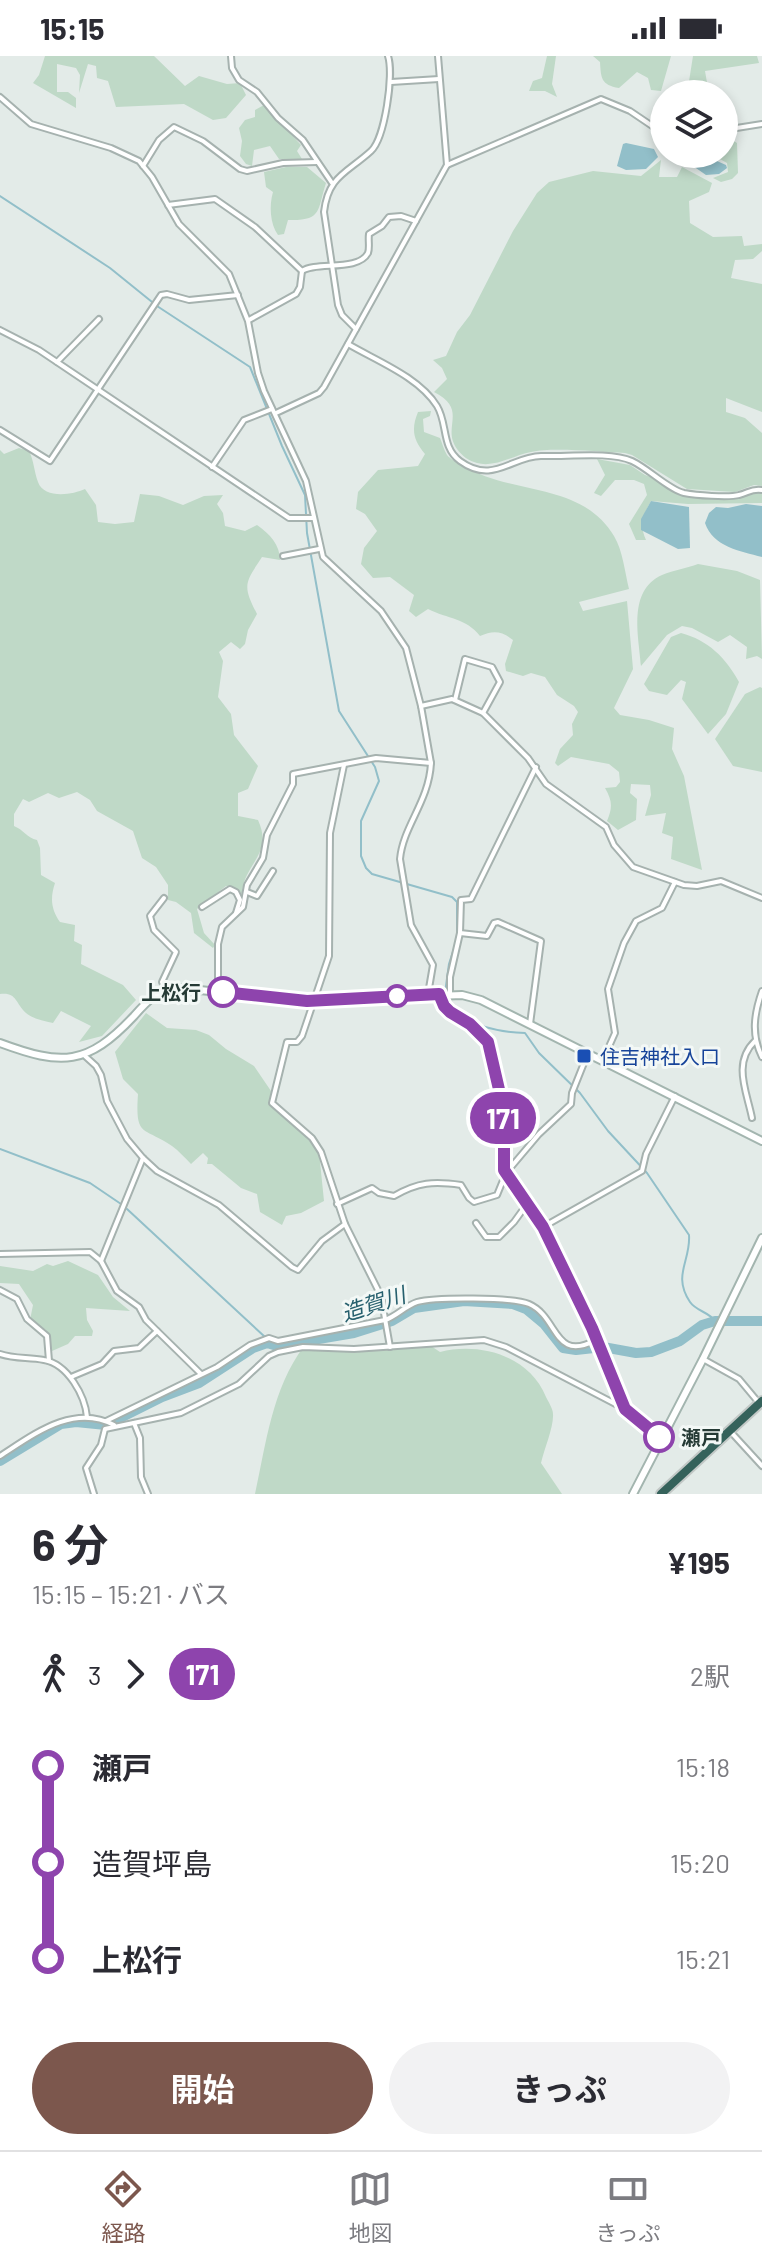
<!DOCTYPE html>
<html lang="ja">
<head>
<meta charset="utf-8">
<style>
  :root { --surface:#fff; --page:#f2f2f3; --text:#2b2b33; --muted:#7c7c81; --line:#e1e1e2; --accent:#7c574d }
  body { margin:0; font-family:Barlow,"Noto Sans JP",sans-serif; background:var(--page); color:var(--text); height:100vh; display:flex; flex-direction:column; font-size:30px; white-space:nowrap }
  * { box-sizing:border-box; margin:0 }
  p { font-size:26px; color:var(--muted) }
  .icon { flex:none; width:44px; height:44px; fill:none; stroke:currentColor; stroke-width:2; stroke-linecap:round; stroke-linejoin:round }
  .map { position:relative; height:1438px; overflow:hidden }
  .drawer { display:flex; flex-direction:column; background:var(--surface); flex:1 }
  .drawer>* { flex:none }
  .badge { padding:0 16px; border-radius:26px; font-size:28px; line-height:52px }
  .buttons { position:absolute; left:650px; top:24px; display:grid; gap:16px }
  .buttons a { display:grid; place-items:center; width:88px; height:88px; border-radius:50%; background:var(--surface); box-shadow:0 4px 12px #0003; font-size:40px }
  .map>.badge { position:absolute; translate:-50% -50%; box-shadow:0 0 0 4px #fff }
  .legs { display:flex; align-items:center; gap:12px; height:88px; padding:0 32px; font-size:26px }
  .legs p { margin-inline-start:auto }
  .overview { display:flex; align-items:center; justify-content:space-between; height:136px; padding:0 32px }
  h1 { font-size:44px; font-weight:700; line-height:60px }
  .action { display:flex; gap:16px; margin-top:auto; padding:16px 32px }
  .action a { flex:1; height:92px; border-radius:48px; background:var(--accent); color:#fff; font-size:32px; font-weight:700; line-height:92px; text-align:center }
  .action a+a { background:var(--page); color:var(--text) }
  ul { padding:0 32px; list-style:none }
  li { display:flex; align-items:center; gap:28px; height:96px; font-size:30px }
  li i { display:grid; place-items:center; width:12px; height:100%; margin:0 10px; background:currentColor }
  li i::after { content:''; width:20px; height:20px; margin:-10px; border:6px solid; border-radius:50%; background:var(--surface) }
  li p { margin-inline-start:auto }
  li:first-child i { background:linear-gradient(#0000 50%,currentColor 0) }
  li:last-child i { background:linear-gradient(currentColor 50%,#0000 0) }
  .status { display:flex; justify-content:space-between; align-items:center; height:56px; padding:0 40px; background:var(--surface); direction:ltr }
  .status svg { height:22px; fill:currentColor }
  .tab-bar { display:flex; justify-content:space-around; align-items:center; height:112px; border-top:2px solid var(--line); background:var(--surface); font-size:22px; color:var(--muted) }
  .tab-bar a { display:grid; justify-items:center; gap:4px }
  .tab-bar .active { color:var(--accent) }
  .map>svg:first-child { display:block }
</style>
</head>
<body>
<div class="status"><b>15:15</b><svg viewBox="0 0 49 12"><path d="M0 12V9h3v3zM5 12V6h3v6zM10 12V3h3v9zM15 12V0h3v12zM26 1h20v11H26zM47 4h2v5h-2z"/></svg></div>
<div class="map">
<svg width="762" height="1438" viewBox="0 0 762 1438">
  <rect width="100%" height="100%" fill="#e3ebe8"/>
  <g fill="#bfd9c7">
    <path d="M45,0H154L185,30L199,20L227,28L240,27L246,39L226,62L213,64L184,48L116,51L108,25L97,22L96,10L88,8L79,37L80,19L76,12L57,8V36H68L76,42V52L33,27L39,19Z"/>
    <path d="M547,0H556L552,28L557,41L545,35H529L533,25L542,22Z"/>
    <path d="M593,0H671L661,35L651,34L648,22L637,16L619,32C601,29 601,22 600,6Z"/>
    <path d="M693,0H757L759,7L705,15L709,38H687Z"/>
    <path d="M264,49L301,89L297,95L302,103H279L270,90L254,94L252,110L246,108L240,100L242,85L239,72L245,64L255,61V54Z"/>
    <path d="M724,79L737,87L738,117L732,123L721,126L713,122L728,116L727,107L711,98H724Z"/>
    <path d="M661,104L659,121H677L682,111L712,127L709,136L689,145L690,167L713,181L742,180L744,190L762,188V195L753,203L735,204L731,222L762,228V356L726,342V356L745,362L762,377V430L754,429L735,436L687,433L632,399L625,397C600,396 553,391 531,396C514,399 495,412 477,407C469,405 462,400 457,393C441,371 469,354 434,336L447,323L442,312L433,304L446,300L457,276L470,259L513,175L537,137L549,126L593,115L641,120Z"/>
    <path d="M286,111H307L326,127C317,154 323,165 288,164L284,178L278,179C270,168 269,149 273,136L266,131L264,116Z"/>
    <path d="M431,355L430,360L423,363L424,376L440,382C442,387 444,394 447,399C450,403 457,406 462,409C511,440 581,425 614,480C623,495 625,517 629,533L579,546L583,555L627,545L633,613L614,652L620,659L649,664L674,672L672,693L684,720L702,814L671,803L673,781L662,777L666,757L645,760L651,739L650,729L631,728L630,737L637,743L636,764L618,774L607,765C613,751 612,744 605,732L616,731L620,726L619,716L609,708L571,701L558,710L555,707L560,693L573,679L572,668L578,656L574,650L557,639L545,621L531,617L523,620L506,615L505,608L513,584C502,575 493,574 480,580C466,562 448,563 428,553L416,561L409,555L414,539L390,521L373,522L361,508L364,492L377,475L365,458L356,453L358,436L378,414L418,410L425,398C413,384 411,373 418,356Z"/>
    <path d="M19,392L29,395C34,405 34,415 38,426C44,443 72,439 85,433L96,449L98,466L115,468L134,466L140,438L159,440L183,449L204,440L223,439L217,448L223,457L225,470L245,475L257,469C270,478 280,489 280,504L262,501C245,527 242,529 257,558L248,574L245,588L240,593L231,586L219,596L223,605L218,641L231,658L234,679L258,710L248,733L238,737V760L258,764C274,799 243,808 242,838L234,831L226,830L197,853L204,877L215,889L213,892L194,877L191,857L176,846L168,844V829L156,811L142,802L133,775L97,755L90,744L77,736L59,742L48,737L29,746L23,743L14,758V770C24,774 27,782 37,784L40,792L41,819L55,827C50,842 51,853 60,866L75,869L74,885L82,889L81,908L123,929L136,944L102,980L79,986L91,970L61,955L53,967C44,965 33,963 26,957C15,947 17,936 0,938V394L4,398Z"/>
    <path d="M597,403L630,409L645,419L660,424L682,440L739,442L756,436L762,437V447L688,448L651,445C643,460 639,468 646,484H636L629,468L647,439L644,428L634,424H615L601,440L594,437L605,419Z"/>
    <path d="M698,508L737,515L760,524L762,603L757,600L746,603L747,591L730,579L718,586L692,572L682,570L667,579L641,610C639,580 627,535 662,519C674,514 687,512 698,508Z"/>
    <path d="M681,577C708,584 726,602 739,626L726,658L708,678L682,643L686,626L681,624L667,639L649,635L644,628L671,581Z"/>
    <path d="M760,631L762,632V716L733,710L715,683L745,638Z"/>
    <path d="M146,957L167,972L196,974L209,979L226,993L254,1010L271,1035L270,1049L310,1083L319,1096L324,1145L301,1157L286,1160L282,1169L260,1156L257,1138L241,1132L212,1108H207L208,1102L203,1097L191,1108C185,1102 179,1095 172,1090C143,1070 135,1082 138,1038L123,1023L115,996Z"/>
    <path d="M68,1205L98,1219L113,1241L130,1255L86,1252L87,1264L93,1275L92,1280H75L68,1288L52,1295L46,1274L30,1264L33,1249L19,1228L0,1227V1210L33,1215L47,1208L53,1210Z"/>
    <path d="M428,1288L440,1296C479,1286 529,1299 546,1341C548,1345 553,1353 553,1358C554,1370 544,1394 541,1407L562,1438H255C266,1388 272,1333 304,1290C344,1293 388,1296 428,1288Z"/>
  </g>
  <g fill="#92bfc9">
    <path d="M626,87L654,93L658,101L646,113L626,114L617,110L623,88Z"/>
    <path d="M681,98H701L726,109L727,112L719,118L706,119L693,110L678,103Z"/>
    <path d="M651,445L689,451L690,492L678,493L641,474V463Z"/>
    <path d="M746,448L762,450V501C740,495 713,491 705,467L709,457L716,451L728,452Z"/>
  </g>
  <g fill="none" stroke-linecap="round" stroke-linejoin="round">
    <g stroke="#92bfc9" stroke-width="2">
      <path d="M0,140L110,212L157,250L250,311L282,390L305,439L307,477L339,655L375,711L379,725L361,765V800L366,812L372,818L452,841L457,846V883L449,908L445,937"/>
      <path d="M445,943C463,969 495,976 525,977L539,997L580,1037L608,1075L647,1117L689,1179C691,1205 672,1219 690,1246C696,1255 709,1256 715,1265"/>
      <path d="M0,1093L90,1127L121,1148"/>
      <path d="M127,1153L265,1281"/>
      <path d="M269,1285L273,1289"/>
    </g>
    <path stroke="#92bfc9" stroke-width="10" d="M0,1405L61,1368L76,1366L106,1369L162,1341L199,1327L253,1292L267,1287L277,1290L354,1277L392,1265L414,1252L464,1245L513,1248L526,1253L544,1268L563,1292L576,1294L603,1291L636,1297L651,1296L680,1285L702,1269L715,1265H762"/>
    <defs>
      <g id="street">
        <path d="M231,0L232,12L239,24L257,36L278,62L303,84L332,127"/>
        <path d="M438,0L447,109"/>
        <path d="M391,26L439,23"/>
        <path d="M0,41L31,68L111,92L139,105L152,121L179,168L229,218L248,265L258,317L264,335L306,425L323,501L381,555L406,592L421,650L431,707C429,746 403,770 400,803L411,869L433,909L428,938"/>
        <path d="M724,74L762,68"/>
        <path d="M143,110L159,84L174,71L203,85L240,113L247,115L283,107L317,106"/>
        <path d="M168,149L215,143L255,171L302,215"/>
        <path d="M302,215C316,205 358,216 368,197C370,192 368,184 369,178L382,170L389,161L401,160L416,165"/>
        <path d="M249,264L296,238L300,231L302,215"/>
        <path d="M356,273L342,259L338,249L324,156C328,120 347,117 371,95C385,82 394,18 388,0"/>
        <path d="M0,274L39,294L289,462H313"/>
        <path d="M348,288C377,305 419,321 437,350C448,368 441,391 460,405C493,429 512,400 541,400C566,401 610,395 632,405C649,413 668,433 684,437C695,439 728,442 739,439C748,437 752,432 762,434"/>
        <path d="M57,306L99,263"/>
        <path d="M276,357L319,337L324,331L447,109L601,43L630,55L664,78"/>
        <path d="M0,374L50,405L161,239L167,238L189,244L238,239"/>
        <path d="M212,411L244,364L272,353"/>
        <path d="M283,500L319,493"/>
        <path d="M455,644L465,603L492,611L500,626L483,657"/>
        <path d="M421,650L452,643L483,657L528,702L546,728L606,771L614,789L633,811L684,829L697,830L721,825L762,842"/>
        <path d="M344,709L330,777L329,900L302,980L297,986H287L272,1047L312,1082L321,1096L345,1168L381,1240L390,1291"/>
        <path d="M247,836L257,840L273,815"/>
        <path d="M164,842L150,860L154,874L176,896L162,926L165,933"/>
        <path d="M202,851L230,833L236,836L240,844L236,857"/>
        <path d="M460,877L487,880L494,867L498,866L541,885L530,968"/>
        <path d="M762,935C754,958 751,979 762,1001"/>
        <path d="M218,936V888L222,871L243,851L247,829L263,802L267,779L293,728V718L376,702L431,707"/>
        <path d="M439,938L444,950L450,956L470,968L488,986L504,1055V1114L543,1171L592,1272L624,1351"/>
        <path d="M450,938V921L460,877L461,844L471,843L536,711"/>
        <path d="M85,1000L96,1010L101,1019L107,1045L127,1083L143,1102L157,1115L219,1149L292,1211L298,1214L322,1185L345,1168"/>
        <path d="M603,1004L615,977L608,933L624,887L636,865L662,852L675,826"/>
        <path d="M752,1062C747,1036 732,1007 755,985"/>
        <path d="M337,1148L372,1132L379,1137L394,1140C418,1126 434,1125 461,1129L469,1142L474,1146L497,1139L506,1117L539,1078L571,1048L572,1037L588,997"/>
        <path d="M476,1167L486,1181H499L514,1166L527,1148"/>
        <path d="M543,1171L642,1115L646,1098L675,1040"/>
        <path d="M0,1198L90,1196L101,1205L117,1235L139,1251L146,1264L201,1318"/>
        <path d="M101,1205L143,1102"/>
        <path d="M0,1234L17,1243L27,1263L47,1280L49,1305"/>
        <path d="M0,1298C14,1303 29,1301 44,1304C68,1308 85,1340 87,1361"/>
        <path d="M703,1303L739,1323L759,1347"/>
        <path d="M71,1321L102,1308L114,1295L139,1292L157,1275"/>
        <path d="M106,1365L217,1311L250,1289L269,1282L278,1285L385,1264C397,1260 405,1250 417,1246C435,1241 512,1241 529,1248C559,1261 553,1307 596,1284"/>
        <path d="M134,1367L140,1382L141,1421L148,1438"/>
        <path d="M730,1375L762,1410"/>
        <path d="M0,1400C33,1379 73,1347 114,1369"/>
        <path d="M94,1438L86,1412L101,1389L105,1373L181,1357L239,1328L269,1300L278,1296L303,1291L354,1293L484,1284L506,1291L625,1353L662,1383"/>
      </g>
      <g id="secondary">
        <path d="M0,987C62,1010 87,1010 134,960C148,944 157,934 180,932L307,945L462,939L481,944L762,1085"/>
        <path d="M633,1438L703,1303L762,1182"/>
      </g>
      <path id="highway" d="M661,1438L762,1345"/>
    </defs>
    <use href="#street" stroke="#a6b2af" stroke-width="8"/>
    <use href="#secondary" stroke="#a3b5af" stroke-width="10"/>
    <use href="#highway" stroke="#c2c8c6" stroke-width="12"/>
    <use href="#street" stroke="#fff" stroke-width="4"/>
    <use href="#secondary" stroke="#fff" stroke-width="6"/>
    <use href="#highway" stroke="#35625b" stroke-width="8"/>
  </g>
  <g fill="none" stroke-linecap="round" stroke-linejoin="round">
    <defs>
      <path id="line-1" d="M223,936L307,945L439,938L444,950L450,956L470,968L488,986L504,1055V1114L543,1171L592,1272L625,1353L659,1381"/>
    </defs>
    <use href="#line-1" stroke="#fff" stroke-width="18"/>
    <use href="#line-1" stroke="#8e44ad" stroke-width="12"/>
  </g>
  <g fill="#fff" stroke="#8e44ad" stroke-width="4">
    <circle cx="223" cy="936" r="14"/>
    <circle cx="397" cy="940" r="10"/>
    <circle cx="659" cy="1381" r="14"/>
  </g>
  <rect fill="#1a4fb4" stroke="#f3f8f6" stroke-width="3" x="576" y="992" width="16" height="16" rx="4"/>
  <g text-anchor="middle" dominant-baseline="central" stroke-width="6" stroke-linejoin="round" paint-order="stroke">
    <g font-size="20" font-weight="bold" fill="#253a35" stroke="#f3f8f6" text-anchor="end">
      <text x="201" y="936">上松行</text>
      <text x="681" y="1381" text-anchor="start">瀬戸</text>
    </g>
    <g font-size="20" fill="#164399" stroke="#f3f8f6" text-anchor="start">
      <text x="600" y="1000">住吉神社入口</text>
    </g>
    <g font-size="22" font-style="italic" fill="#27606e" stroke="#f3f8f6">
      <text transform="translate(373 1247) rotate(-18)">造賀川</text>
    </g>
  </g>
</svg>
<div class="buttons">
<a><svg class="icon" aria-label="layers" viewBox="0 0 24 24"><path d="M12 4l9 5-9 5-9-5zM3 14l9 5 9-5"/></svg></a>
</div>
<b class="badge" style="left:503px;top:1062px;background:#8e44ad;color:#fff">171</b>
</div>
<section class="drawer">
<div class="overview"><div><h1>6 分</h1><p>15:15 – 15:21 · バス</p></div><b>¥195</b></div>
<div class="legs"><svg class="icon" aria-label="walk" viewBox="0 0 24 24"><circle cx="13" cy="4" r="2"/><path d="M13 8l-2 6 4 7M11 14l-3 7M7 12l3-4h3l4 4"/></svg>3<svg class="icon" aria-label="forward" viewBox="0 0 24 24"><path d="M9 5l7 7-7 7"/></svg><b class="badge" style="background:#8e44ad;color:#fff">171</b><p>2駅</p></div>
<ul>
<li><i style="color:#8e44ad"></i><b>瀬戸</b><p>15:18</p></li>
<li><i style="color:#8e44ad"></i><span>造賀坪島</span><p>15:20</p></li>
<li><i style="color:#8e44ad"></i><b>上松行</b><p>15:21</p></li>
</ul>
<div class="action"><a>開始</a><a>きっぷ</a></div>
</section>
<nav class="tab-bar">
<a class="active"><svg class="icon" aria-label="directions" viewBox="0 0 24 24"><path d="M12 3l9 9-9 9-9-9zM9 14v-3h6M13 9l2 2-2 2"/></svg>経路</a>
<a><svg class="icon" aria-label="map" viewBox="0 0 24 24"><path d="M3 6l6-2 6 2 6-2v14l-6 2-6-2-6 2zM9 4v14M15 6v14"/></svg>地図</a>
<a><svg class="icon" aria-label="tickets" viewBox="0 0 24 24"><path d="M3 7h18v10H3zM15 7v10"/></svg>きっぷ</a>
</nav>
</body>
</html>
